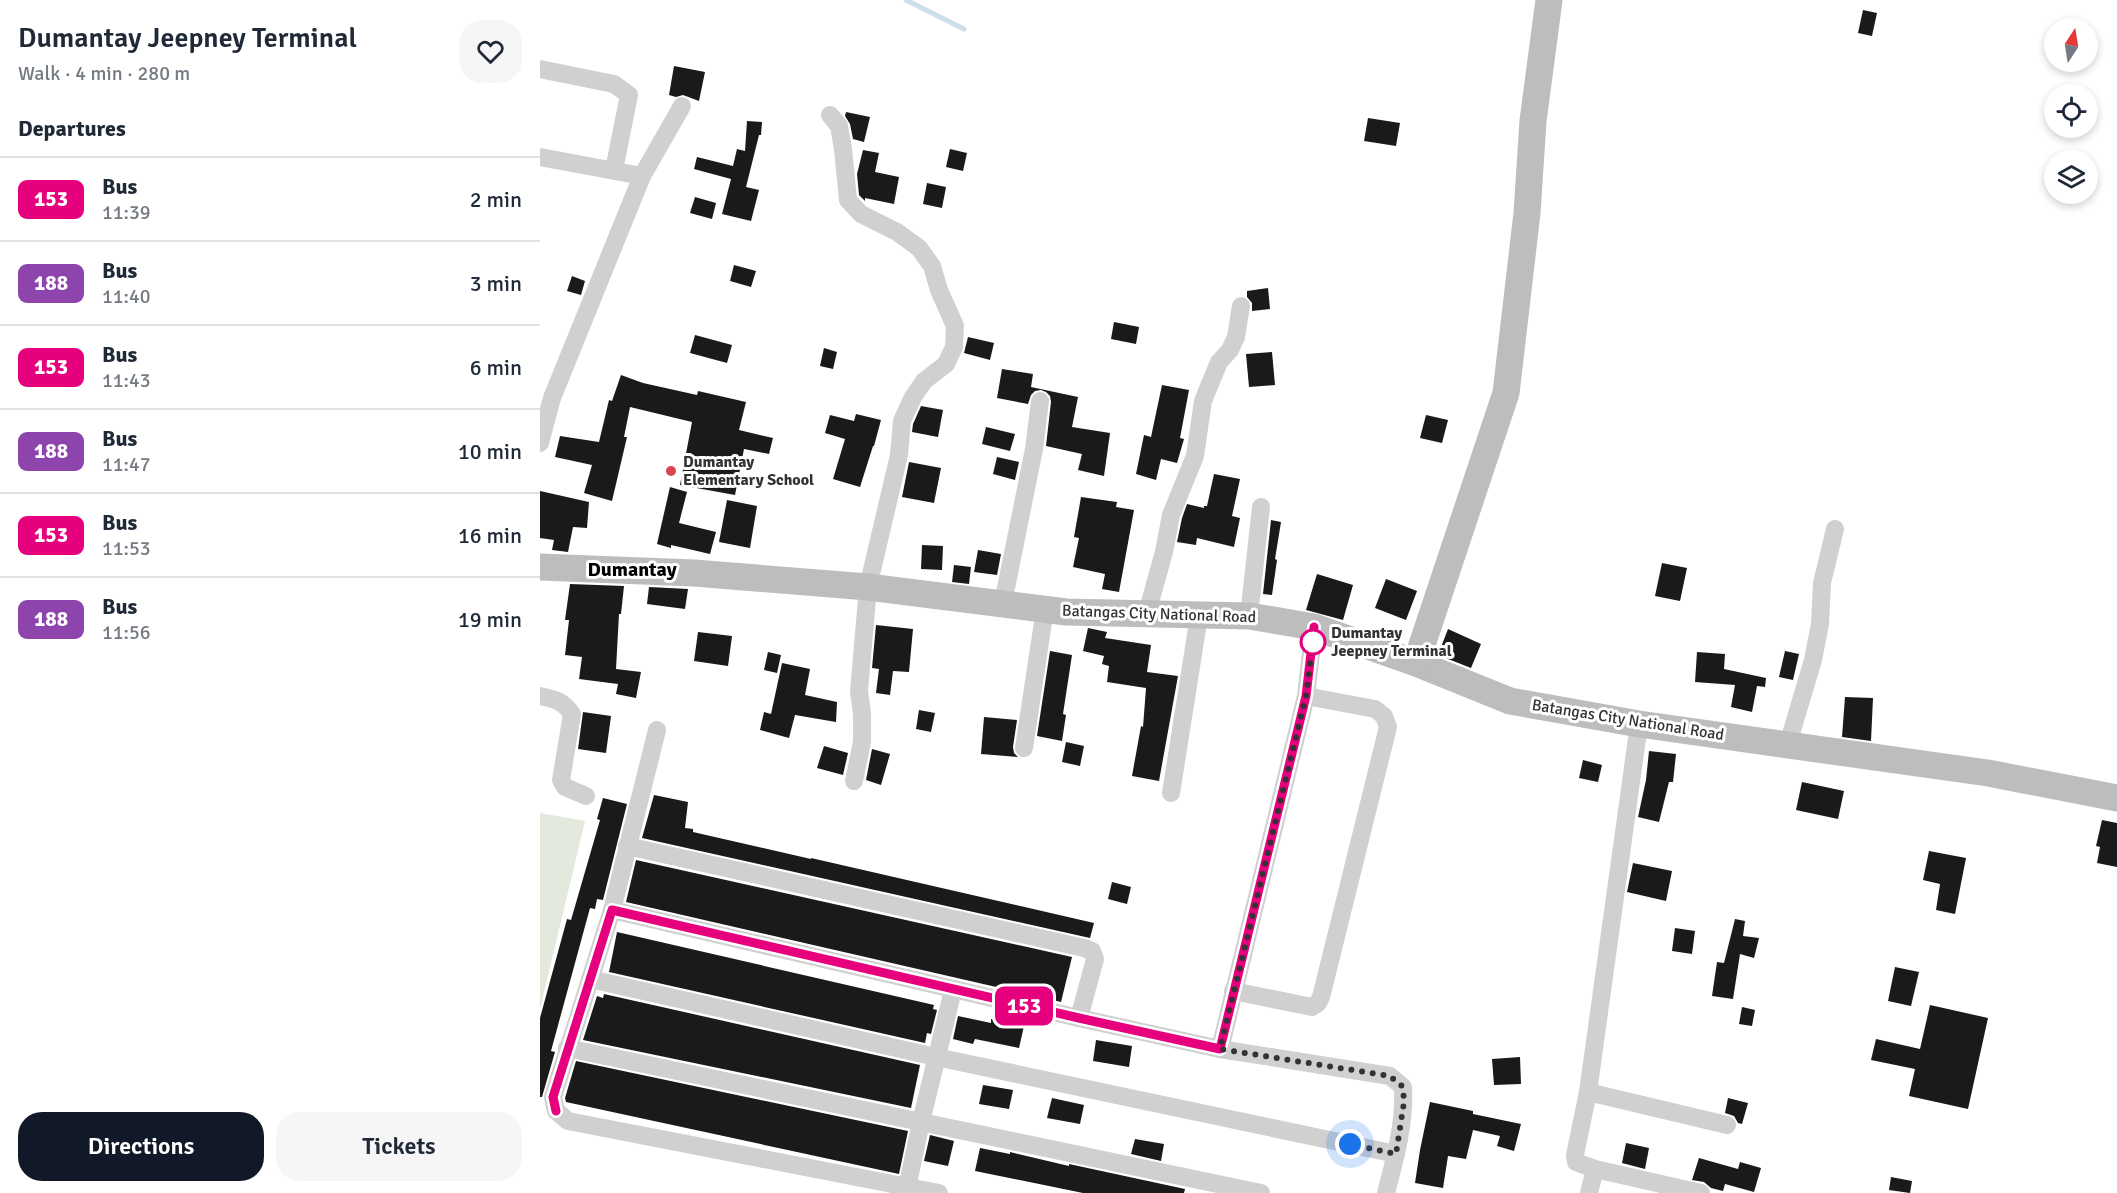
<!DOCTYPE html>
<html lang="en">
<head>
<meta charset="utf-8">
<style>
  :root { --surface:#fff; --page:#f6f6f7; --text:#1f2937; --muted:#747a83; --line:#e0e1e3; --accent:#111827 }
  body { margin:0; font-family:Signika,sans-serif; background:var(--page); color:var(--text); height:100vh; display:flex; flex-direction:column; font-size:22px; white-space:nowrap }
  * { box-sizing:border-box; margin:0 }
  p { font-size:20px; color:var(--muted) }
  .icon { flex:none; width:33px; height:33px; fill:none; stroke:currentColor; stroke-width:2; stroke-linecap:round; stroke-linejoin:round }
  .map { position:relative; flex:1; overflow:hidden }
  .drawer { display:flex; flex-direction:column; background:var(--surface); width:540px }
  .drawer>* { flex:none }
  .badge { padding:0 12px; border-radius:9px; font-size:21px; line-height:39px }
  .needle { width:39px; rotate:12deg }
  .buttons { position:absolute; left:1504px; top:18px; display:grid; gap:12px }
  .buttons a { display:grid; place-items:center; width:54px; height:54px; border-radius:50%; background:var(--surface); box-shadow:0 3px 9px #0003; font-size:30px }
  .you { position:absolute; width:30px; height:30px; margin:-15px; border:4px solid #fff; border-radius:50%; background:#1a73e8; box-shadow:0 0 0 9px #1a73e833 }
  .map>.badge { position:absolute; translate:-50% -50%; box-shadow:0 0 0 3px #fff }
  h2 { padding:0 18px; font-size:22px; line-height:54px }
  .round { display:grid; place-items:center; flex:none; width:63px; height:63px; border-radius:24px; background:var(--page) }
  .summary { display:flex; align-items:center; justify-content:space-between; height:102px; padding:0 18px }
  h1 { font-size:28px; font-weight:600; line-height:45px }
  .action { display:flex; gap:12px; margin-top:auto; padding:12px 18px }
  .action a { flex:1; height:69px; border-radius:24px; background:var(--accent); color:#fff; font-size:24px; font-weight:600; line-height:69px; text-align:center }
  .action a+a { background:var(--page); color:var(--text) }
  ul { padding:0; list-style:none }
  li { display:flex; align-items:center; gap:18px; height:84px; padding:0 18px; border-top:2px solid var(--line) }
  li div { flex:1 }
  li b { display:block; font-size:22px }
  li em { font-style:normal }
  li .badge { min-width:66px; font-weight:700; text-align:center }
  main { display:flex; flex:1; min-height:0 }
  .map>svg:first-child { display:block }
</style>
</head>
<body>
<main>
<section class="drawer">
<div class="summary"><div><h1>Dumantay Jeepney Terminal</h1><p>Walk · 4 min · 280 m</p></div><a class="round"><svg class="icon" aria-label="heart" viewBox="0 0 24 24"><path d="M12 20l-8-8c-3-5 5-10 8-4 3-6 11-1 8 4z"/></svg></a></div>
<h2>Departures</h2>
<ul>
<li><span class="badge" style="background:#e6007e;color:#fff">153</span><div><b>Bus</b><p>11:39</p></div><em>2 min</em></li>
<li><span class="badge" style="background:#8e44ad;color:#fff">188</span><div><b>Bus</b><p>11:40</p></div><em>3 min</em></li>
<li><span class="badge" style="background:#e6007e;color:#fff">153</span><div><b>Bus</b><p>11:43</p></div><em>6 min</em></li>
<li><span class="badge" style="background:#8e44ad;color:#fff">188</span><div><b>Bus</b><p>11:47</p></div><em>10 min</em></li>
<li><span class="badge" style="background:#e6007e;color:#fff">153</span><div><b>Bus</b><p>11:53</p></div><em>16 min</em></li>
<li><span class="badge" style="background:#8e44ad;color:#fff">188</span><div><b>Bus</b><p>11:56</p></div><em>19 min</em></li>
</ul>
<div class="action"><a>Directions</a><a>Tickets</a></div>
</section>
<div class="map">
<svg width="1577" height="1193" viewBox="0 0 1577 1193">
  <rect width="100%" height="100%" fill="#fff"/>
  <path fill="#e3e9dd" d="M0,813L45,821L0,1009Z"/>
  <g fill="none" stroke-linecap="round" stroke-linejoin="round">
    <path stroke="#cedfea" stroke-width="5" d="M366,0L424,29"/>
  </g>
  <g fill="#1a1a1a">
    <path d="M1323,10L1337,13L1332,36L1318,33Z"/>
    <path d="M134,66L165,72L159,101L143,95L136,97L129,95Z"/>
    <path d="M306,112L330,117L324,142L313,139L310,124L305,116Z"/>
    <path d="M828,118L860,123L856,146L824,141Z"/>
    <path d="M207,121L222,122L221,135H219L206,187L219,190L211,221L182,214L191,179L154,169L157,157L193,166L197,149L205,151Z"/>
    <path d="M410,149L427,153L423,171L406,167Z"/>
    <path d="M323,150L339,153L335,172L359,177L354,204L325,198V201L319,195L317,174Z"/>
    <path d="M387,183L406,187L402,208L383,204Z"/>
    <path d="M155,197L176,203L172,219L150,213Z"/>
    <path d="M194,265L216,271L211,287L190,281Z"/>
    <path d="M32,276L45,281L41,295L27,291Z"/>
    <path d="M728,288L730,309L712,311V303L707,297V291Z"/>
    <path d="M574,322L599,327L596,344L571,339Z"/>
    <path d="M155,335L192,345L187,363L150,353Z"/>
    <path d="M428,337L454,343L450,360L424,353Z"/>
    <path d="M284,348L297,352L293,369L280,366Z"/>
    <path d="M732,352L735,385L709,387L706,354Z"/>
    <path d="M462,369L493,374L491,387L538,397L532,427L570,433L564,476L538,470L542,454L506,446L511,402L510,396L506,392L501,390L495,391L491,395L488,404L457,398Z"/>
    <path d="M81,375L103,383L157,395L158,391L206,402L199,430L233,438L229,454L204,449L195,495L140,485L152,422L90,407L84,437H87L72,501L44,493L52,465L15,457L20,436L59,442L69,400L72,401Z"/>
    <path d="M622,385L649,390L640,438L644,439L637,463L621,459L616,480L596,474L604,435L611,437Z"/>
    <path d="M381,406L403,410L398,437L372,432L373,424Z"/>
    <path d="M316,414L341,420L334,446H333L320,487L293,479L305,439L285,433L290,415L314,421Z"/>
    <path d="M886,415L908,420L902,443L880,438Z"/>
    <path d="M446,427L475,434L470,451L442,444Z"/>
    <path d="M457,457L479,462L475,480L453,474Z"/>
    <path d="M369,462L401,468L394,503L362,497Z"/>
    <path d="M674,474L700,479L692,516L700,518L694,547L657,538L656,545L637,542L642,518L647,504L664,508V506H667Z"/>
    <path d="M130,487L147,492L139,523L176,532L170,554L131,545V548L117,544Z"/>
    <path d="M0,491L49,502L47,528L33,527L28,552L12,550L14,540L0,538Z"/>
    <path d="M541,497L577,502L576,507L594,510L579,592L562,589L565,574L533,567L539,538L534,537Z"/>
    <path d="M187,500L217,506L210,548L179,542Z"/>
    <path d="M731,520L741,522L735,559L737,560L732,595L723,594Z"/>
    <path d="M382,545L403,546L402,570L381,569Z"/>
    <path d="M438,550L461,554L457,575L434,572Z"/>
    <path d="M1122,563L1147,568L1140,601L1115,596Z"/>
    <path d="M414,565L431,567L429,584L412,582Z"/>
    <path d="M777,574L813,585L803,620L766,610Z"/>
    <path d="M846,579L877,591L866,620L835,608Z"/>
    <path d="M30,584L84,586L81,614H79L76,669L101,672L96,698L76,694L78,684L39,679L42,657L25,655L29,620H25Z"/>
    <path d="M109,587L148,589L145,609L107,604Z"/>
    <path d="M336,625L373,629L369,672L353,671L350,695L336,693L339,669L332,668Z"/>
    <path d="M548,628L567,632L565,638L611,645L607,672L638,676L619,781L592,776L601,726L603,727L606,688L567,682L569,666L562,664L564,656L543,651Z"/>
    <path d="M908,629L941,644L931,668L898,655Z"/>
    <path d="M158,632L192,636L188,666L154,661Z"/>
    <path d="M510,651L532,655L523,714L526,715L522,741L497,736Z"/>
    <path d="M1245,651L1259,654L1253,680L1239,677Z"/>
    <path d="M228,652L241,655L237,673L224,670Z"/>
    <path d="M1157,652L1185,654L1184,669L1226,678L1225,687L1217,686L1212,712L1191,707L1195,685L1155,682Z"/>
    <path d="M242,663L270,669L265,695L297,702L296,722L255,715L249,738L220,730L224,712L231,714Z"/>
    <path d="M1305,697L1333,698L1331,741L1302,737Z"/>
    <path d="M379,710L395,713L391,732L376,729Z"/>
    <path d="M43,712L71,716L66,753L38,749Z"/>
    <path d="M444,717L477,720L473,747L474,753L478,757L441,754Z"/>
    <path d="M526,742L544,746L540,766L522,762Z"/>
    <path d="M284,746L308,753L303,775L277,768Z"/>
    <path d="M332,749L350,754L341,785L326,780Z"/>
    <path d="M1109,751L1136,754L1133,782H1129L1119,822L1098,817L1106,780Z"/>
    <path d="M1043,760L1062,765L1058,782L1039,778Z"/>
    <path d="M1262,782L1304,791L1298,819L1256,810Z"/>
    <path d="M114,795L148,802L145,828L153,829V832L271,859V858L554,923L550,938L102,838Z"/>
    <path d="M63,798L87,804L63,900L57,899L55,909L50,908L11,1051L15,1052L2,1097H0V1018L27,919L31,920L60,820L57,819Z"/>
    <path d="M1562,820L1577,823V867L1557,863L1560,847L1556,846Z"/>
    <path d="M1389,851L1426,858L1415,914L1396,910L1400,884L1383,880Z"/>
    <path d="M96,860L532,957L521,1002L86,902Z"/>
    <path d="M1093,863L1132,871L1126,901L1087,892Z"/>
    <path d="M572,882L591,887L587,904L568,899Z"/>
    <path d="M1195,919L1205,921L1203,936L1219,938L1214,958L1200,954L1193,999L1172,996L1177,962L1184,963Z"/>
    <path d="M1135,928L1155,931L1152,954L1132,951Z"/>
    <path d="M77,932L394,1005L393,1009L397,1010L391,1034L387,1033L385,1043L69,972Z"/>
    <path d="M1355,967L1379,972L1371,1006L1348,1001Z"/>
    <path d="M64,994L380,1065L371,1108L43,1040L57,996L63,998Z"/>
    <path d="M1390,1005L1448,1018L1428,1109L1369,1096L1375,1069L1331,1060L1336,1039L1380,1049Z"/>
    <path d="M1202,1007L1215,1010L1212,1026L1199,1024Z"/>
    <path d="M418,1016L451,1023V1019L484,1026L479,1048L435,1039L433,1044L413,1039Z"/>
    <path d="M556,1040L592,1046L589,1067L553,1061Z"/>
    <path d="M980,1057L981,1084L954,1085L952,1059Z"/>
    <path d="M36,1061L368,1131L359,1174L26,1102L25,1098Z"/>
    <path d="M443,1085L473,1090L469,1109L439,1104Z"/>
    <path d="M512,1098L544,1105L540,1124L507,1118Z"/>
    <path d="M1188,1098L1208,1103L1202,1124L1198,1123L1194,1116L1185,1113Z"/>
    <path d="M890,1102L933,1111V1114L981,1124L974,1151L957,1146L960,1136L933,1130L926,1159L908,1156L903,1188L875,1183L880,1150Z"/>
    <path d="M390,1135L414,1141L408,1166L384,1161Z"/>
    <path d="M595,1139L624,1144L621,1161L591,1154Z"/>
    <path d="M1086,1143L1109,1148L1105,1169L1082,1163Z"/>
    <path d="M440,1148L470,1154V1152L529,1166V1164L645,1189L644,1193H543L435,1171Z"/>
    <path d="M1159,1158L1198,1169L1200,1162L1221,1168L1214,1192L1185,1184L1183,1191L1171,1188L1164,1182L1152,1180Z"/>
    <path d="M1351,1177L1372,1181L1370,1193L1349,1190Z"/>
  </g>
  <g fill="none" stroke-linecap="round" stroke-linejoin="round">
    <g stroke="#d0d0d0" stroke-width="18">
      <path d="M0,69L74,84L89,95L74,170"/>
      <path d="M290,115L299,126L303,149L308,200L321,214L357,232L379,248L392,266L399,290L415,326L414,347L406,364L384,381L373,397L362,421L359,455L328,587L319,691L322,714V742L314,781"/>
      <path d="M0,157L102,176L12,398L0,443"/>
      <path d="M102,176L142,106"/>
      <path d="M463,603L494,449L500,401"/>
      <path d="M607,613L624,552L631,515L655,456L663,401L679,362L690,350L696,337L701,306"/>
      <path d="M709,616L721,507"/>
      <path d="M0,696C15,699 23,701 32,714L21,780L25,787L46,796"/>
      <path d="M1099,724L1048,1092L1035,1155L1036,1162L1055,1169L1161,1193"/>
      <path d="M117,730L72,910L13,1097L16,1111L28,1121L399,1193"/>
      <path d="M1248,744L1273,660L1280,624L1282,583L1295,529"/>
      <path d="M484,748L505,609"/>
      <path d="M631,793L659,616"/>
      <path d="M87,846L544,948L552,951L555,959L539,1018"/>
      <path d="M72,910L539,1018L680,1049L850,1076L863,1087C865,1123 855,1159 846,1193"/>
      <path d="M50,979L396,1057L856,1154"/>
      <path d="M693,991L772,1007L778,1003L781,997L848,727L844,716L835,709L766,696"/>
      <path d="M27,1048L721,1193"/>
      <path d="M680,1049L766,696L774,627"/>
      <path d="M1048,1092L1187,1125"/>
      <path d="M366,1193L381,1122L413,990"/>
      <path d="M1049,1193L1055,1169"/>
    </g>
    <g stroke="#bdbdbd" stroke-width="27">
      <path d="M0,567L154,573L328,587L526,612L709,616L774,627L876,663L970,701L1099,724L1448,773L1577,798"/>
      <path d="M876,663L966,393L987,213L993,121L1009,0"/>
    </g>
  </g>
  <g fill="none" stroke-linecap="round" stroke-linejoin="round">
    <defs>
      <path id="line" d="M16,1111L13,1097L72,910L539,1018L680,1049L766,696L774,627"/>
    </defs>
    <use href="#line" stroke="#fff" stroke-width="14"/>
    <use href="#line" stroke="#e6007e" stroke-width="9"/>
    <path stroke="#333" stroke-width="6" stroke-dasharray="0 10.8" d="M773,642L766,696L680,1049L850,1076L863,1087L864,1102L856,1154L810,1144"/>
  </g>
  <circle fill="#da454e" stroke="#fff" stroke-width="2" cx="131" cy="471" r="6"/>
  <circle fill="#fff" stroke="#e6007e" stroke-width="3" cx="773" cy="642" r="12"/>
  <g text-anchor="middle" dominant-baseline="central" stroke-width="6" stroke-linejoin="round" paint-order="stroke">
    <g font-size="16" font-weight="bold" fill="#333" stroke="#fff" text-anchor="start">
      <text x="143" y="462">Dumantay<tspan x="143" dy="18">Elementary School</tspan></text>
    </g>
    <g font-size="16" fill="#333" stroke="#fff">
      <text transform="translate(619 614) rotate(2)">Batangas City National Road</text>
      <text transform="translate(1088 720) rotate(9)">Batangas City National Road</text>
    </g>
    <g font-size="16" font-weight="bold" fill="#333" stroke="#fff" text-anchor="start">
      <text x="791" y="633">Dumantay<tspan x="791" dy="18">Jeepney Terminal</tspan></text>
    </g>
    <g font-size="20" font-weight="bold" fill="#000" stroke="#fff">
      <text x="92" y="569">Dumantay</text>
    </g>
  </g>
</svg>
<div class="buttons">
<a><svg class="needle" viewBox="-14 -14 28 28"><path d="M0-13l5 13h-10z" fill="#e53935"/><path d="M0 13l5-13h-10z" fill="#747a83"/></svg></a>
<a><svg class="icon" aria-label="locate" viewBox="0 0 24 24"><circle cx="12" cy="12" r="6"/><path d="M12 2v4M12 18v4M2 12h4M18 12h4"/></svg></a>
<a><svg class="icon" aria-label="layers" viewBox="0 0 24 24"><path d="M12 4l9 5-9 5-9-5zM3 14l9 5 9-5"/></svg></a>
</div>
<div class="you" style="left:810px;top:1144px"></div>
<b class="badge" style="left:484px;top:1006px;background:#e6007e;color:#fff">153</b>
</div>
</main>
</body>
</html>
